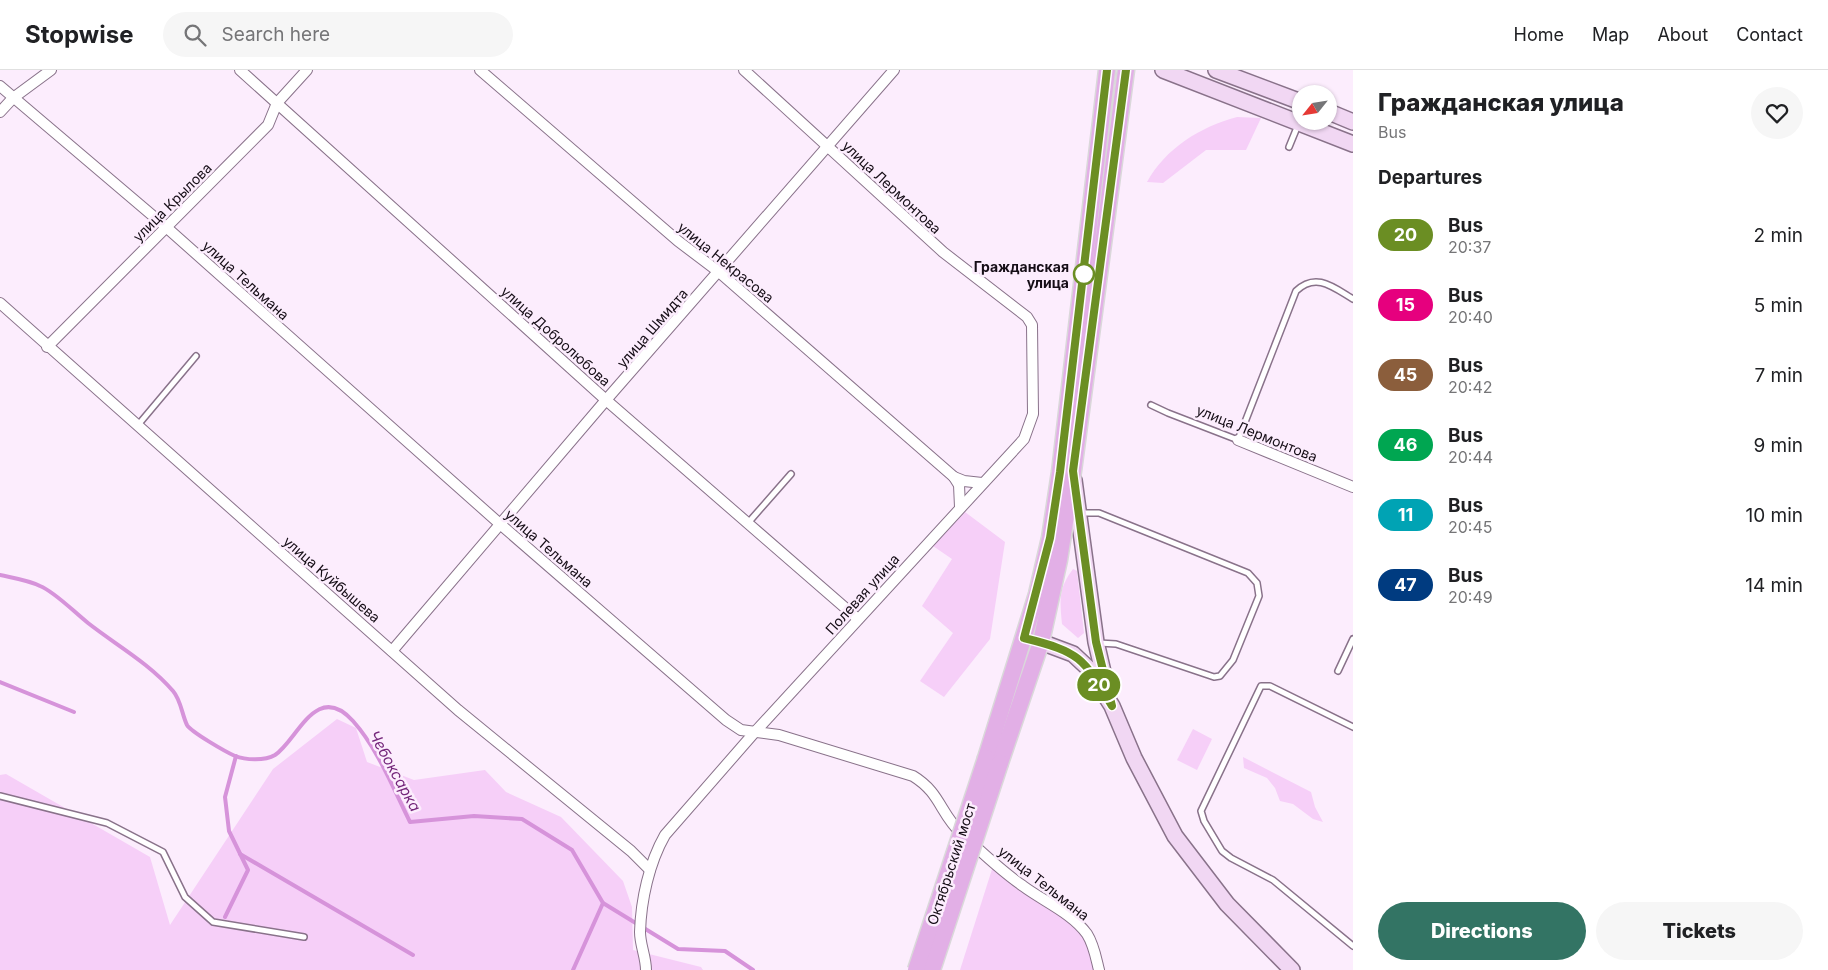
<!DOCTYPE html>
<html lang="en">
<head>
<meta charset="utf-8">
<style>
  :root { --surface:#fff; --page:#f6f6f6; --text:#202124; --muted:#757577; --line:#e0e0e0; --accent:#337464 }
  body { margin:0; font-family:Inter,sans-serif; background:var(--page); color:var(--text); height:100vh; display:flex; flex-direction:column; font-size:19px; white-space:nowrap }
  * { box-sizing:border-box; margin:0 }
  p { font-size:16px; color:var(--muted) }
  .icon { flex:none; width:28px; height:28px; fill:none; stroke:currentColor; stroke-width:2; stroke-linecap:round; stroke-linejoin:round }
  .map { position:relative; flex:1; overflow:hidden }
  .sheet { display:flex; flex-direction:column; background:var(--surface); width:475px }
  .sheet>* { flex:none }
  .badge { padding:0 10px; border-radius:16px; font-size:18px; line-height:32px }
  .needle { width:32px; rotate:240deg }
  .controls { position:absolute; left:1292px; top:15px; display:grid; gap:10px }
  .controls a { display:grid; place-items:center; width:45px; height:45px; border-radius:50%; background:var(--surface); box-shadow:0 1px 4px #0004; font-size:25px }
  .map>.badge { position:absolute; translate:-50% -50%; box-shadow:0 0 0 2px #fff }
  h2 { padding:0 25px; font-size:19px; line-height:45px }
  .round { display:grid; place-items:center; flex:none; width:52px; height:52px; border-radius:26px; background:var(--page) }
  .headline { display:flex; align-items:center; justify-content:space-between; height:85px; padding:0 25px }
  h1 { font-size:24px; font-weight:800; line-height:38px }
  .primary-button { display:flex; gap:10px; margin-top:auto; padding:10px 25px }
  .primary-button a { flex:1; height:58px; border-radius:30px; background:var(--accent); color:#fff; font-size:20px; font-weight:800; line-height:58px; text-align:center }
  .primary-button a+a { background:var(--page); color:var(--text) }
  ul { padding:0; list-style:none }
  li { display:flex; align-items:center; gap:15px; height:70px; padding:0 25px }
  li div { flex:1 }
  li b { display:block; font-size:19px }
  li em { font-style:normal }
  li .badge { min-width:55px; font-weight:700; text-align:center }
  header { display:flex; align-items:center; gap:30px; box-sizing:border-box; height:70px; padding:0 25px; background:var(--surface); border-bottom:1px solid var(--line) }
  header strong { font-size:24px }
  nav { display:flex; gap:28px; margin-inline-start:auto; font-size:18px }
  .search { width:350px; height:45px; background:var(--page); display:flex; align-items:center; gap:12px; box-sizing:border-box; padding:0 18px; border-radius:28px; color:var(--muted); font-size:19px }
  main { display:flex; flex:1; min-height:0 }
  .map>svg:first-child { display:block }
</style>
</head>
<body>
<header>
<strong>Stopwise</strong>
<div class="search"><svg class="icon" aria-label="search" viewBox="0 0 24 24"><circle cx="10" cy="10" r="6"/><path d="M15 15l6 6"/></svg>Search here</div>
<nav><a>Home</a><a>Map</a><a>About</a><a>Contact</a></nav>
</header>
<main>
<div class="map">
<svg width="1353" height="900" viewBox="0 0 1353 900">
  <rect width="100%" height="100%" fill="#fcedfd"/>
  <g fill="#f6cff8">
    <path d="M1237,47L1261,48L1246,80H1206L1163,113L1147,112C1166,78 1200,57 1237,47Z"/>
    <path d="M965,442L1005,472L990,569L944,627L920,611L953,563L922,536L952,489L933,476Z"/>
    <path d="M1073,499L1077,501L1084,563L1078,568L1062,554C1060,530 1058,519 1073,499Z"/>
    <path d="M337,649L356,658L367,692L414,710L485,700L506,722L561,747L623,811L632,837L633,880L701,897L703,900H0V705L6,704L150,787L170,855L273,699Z"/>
    <path d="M1193,659L1212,669L1197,700L1177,690Z"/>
    <path d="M1243,687L1311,722L1315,737L1323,752L1313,749L1293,734L1280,731L1275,718L1267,708L1244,698Z"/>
    <path d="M994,793L1087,864L1099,900H960Z"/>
  </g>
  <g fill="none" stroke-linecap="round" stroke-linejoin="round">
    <g stroke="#d693da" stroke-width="4">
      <path d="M0,505C13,508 28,510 40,516C55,522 74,542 88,553C116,575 149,593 173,621C181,630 182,645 187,655C191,662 226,682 235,686C245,690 265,691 275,685C297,671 316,610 353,651C378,679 393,718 410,752L474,746L522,749L572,780L603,833L678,879L725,881L753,900"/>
      <path d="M0,612L74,642"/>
      <path d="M240,784L413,885"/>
      <path d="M225,847L248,800L229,761L225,727L236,686"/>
      <path d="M573,900L603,833"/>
    </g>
    <defs>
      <g id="service">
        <path d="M1289,77L1298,55"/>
        <path d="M1151,335L1168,343L1238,370L1296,221C1316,202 1333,217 1353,229"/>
        <path d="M138,355L196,286"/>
        <path d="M1080,443H1099L1248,503L1257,513L1259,526L1233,590L1220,606L1214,607L1116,574L1099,573"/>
        <path d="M748,453L791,404"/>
        <path d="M1338,601L1353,569"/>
        <path d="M1353,657L1270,616H1261L1201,741L1204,751L1222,781L1231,788L1273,810L1353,876"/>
        <path d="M0,726L107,753L163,782L185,827L213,852L304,867"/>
      </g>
      <g id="minor">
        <path d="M240,0L606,330L858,549"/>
        <path d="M480,0L678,171L719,202L954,407"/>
        <path d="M0,16L166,157L500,454L726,650L741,660L779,665L913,706C941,723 940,744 962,764C981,782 1001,801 1023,816C1043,831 1072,843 1087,864C1094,875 1096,888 1099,900"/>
        <path d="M0,42L13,28L51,0"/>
        <path d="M0,233L458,640L631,781L650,800"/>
        <path d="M47,277L268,55L277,33L307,0"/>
        <path d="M1238,370L1353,417"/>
        <path d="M960,437L959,415L954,407L964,411L982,413"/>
        <path d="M392,581L606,330L894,0"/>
        <path d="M646,900C646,887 640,875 640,862C641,830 649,793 665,765L754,663L1024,369L1033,344L1032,255L1027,247L943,182L744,0"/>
      </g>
      <g id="secondary">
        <path d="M1163,0L1353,74"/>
        <path d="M1216,0L1301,32"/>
        <path d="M1329,42L1353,52"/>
        <path d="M1074,410L1096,572L1107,619"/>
        <path d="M1041,572L1073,584L1088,598L1112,636L1134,688L1175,766L1227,834L1292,900"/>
      </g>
      <g id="primary">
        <path d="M986,688L1037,524L1050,468L1060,402L1107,0"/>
        <path d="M1000,693L1041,572L1059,490L1073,401L1126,0"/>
      </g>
    </defs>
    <use href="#service" stroke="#89728a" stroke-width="8"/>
    <use href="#minor" stroke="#89728a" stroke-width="12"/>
    <use href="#secondary" stroke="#89728a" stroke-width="18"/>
    <use href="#primary" stroke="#dad8da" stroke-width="19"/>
    <use href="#service" stroke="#fff" stroke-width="5"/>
    <use href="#minor" stroke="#fff" stroke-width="10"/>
    <use href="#secondary" stroke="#f1d7f3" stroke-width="15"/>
    <use href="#primary" stroke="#e2afe6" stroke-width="16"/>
    <defs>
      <g id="primary-bridge">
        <path d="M916,900L986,688"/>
        <path d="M932,900L1000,693"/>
      </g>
    </defs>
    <use href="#primary-bridge" stroke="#dad8da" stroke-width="19" stroke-linecap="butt"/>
    <use href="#primary-bridge" stroke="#e2afe6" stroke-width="16"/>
  </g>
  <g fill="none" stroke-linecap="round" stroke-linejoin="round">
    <defs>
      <path id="line" d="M1107,0L1060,402L1050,468L1024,568C1080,582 1083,587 1112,636L1096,572L1073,401L1126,0"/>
    </defs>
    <use href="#line" stroke="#fff" stroke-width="11"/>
    <use href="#line" stroke="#6b8e23" stroke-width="8"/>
  </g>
  <circle fill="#fff" stroke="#6b8e23" stroke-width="2.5" cx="1084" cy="204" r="10"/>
  <g text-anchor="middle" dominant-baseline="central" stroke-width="5" stroke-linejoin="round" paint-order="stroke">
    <g font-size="14" fill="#150d16" stroke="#fcedfd">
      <text transform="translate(892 117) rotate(43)">улица Лермонтова</text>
      <text transform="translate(172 132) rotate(-45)">улица Крылова</text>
      <text transform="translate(726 192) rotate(39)">улица Некрасова</text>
      <text transform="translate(246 210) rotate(42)">улица Тельмана</text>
      <text transform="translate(652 258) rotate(-49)">улица Шмидта</text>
      <text transform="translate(556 266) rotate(42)">улица Добролюбова</text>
      <text transform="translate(1257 363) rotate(22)">улица Лермонтова</text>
      <text transform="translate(549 478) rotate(41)">улица Тельмана</text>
      <text transform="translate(332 509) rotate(41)">улица Куйбышева</text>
      <text transform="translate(862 524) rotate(-48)">Полевая улица</text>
      <text transform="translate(951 794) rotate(-72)">Октябрьский мост</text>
      <text transform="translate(1044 813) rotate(38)">улица Тельмана</text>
    </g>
    <g font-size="14" font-weight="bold" fill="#150d16" stroke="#fcedfd" text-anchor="end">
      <text x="1069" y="196">Гражданская<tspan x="1069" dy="16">улица</tspan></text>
    </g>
    <g font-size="15" font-style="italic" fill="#74257a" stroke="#fcedfd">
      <text transform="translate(395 701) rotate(61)">Чебоксарка</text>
    </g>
  </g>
</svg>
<div class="controls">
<a><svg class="needle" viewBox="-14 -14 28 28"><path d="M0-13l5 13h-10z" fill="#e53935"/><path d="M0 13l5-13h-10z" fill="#757577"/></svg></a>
</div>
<b class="badge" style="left:1099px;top:615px;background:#6b8e23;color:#fff">20</b>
</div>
<section class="sheet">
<div class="headline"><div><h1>Гражданская улица</h1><p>Bus</p></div><a class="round"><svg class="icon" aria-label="heart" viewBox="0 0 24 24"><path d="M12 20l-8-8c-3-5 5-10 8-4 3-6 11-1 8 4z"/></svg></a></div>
<h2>Departures</h2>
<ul>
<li><span class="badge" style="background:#6b8e23;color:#fff">20</span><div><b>Bus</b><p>20:37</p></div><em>2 min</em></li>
<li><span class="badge" style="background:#e6007e;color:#fff">15</span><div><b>Bus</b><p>20:40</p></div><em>5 min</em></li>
<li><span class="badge" style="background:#8b5e3c;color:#fff">45</span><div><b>Bus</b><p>20:42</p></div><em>7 min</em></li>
<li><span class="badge" style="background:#00a651;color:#fff">46</span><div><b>Bus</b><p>20:44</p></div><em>9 min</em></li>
<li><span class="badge" style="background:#00a3b4;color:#fff">11</span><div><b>Bus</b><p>20:45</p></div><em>10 min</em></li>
<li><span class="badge" style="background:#003b80;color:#fff">47</span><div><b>Bus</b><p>20:49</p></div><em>14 min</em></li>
</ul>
<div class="primary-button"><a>Directions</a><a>Tickets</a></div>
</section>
</main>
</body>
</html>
